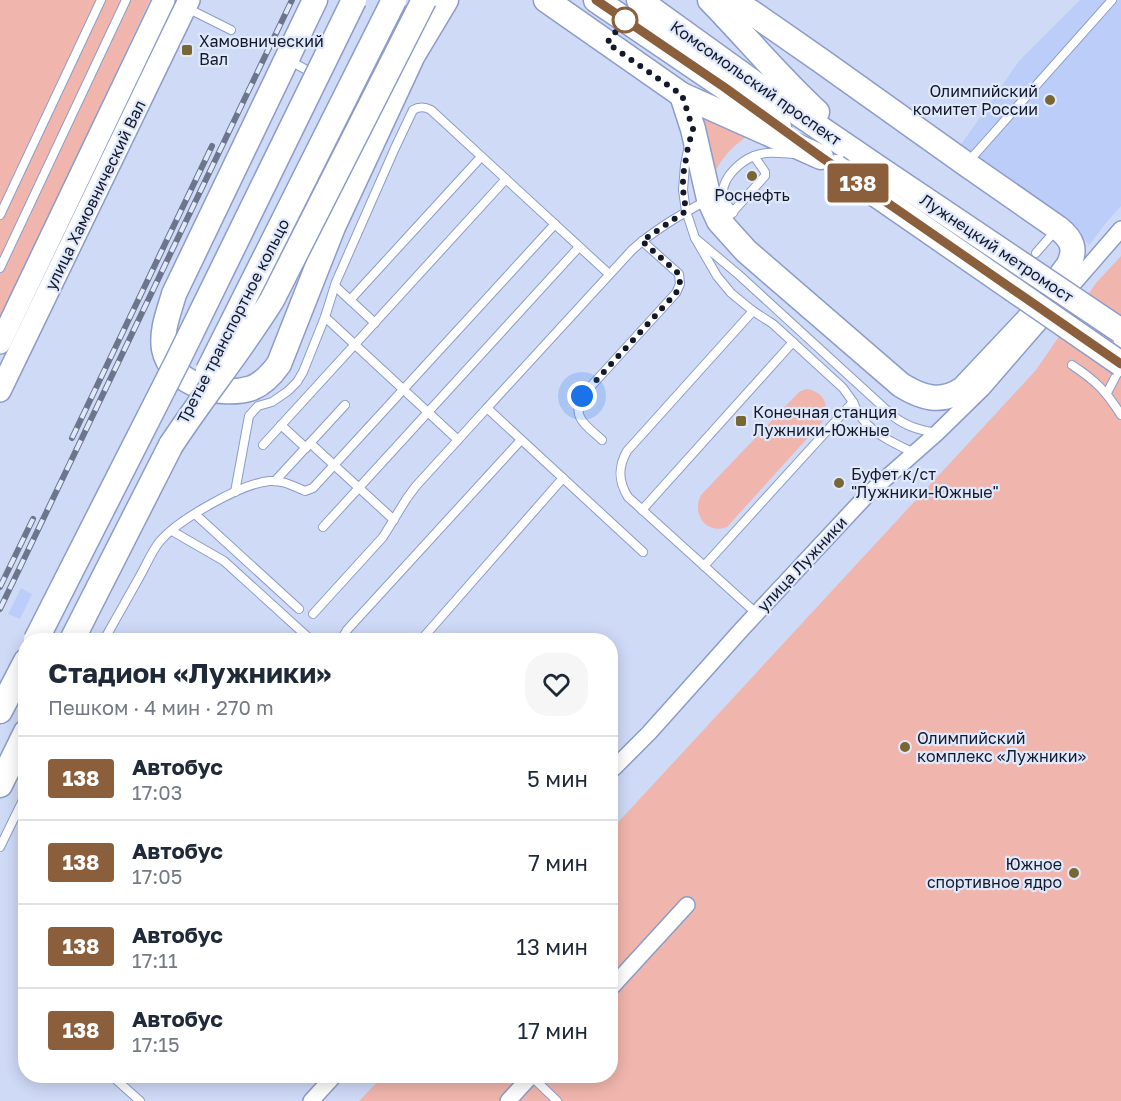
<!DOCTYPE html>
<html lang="ru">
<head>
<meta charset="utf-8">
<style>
  :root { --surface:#fff; --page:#f6f6f7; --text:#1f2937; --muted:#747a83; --line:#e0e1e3 }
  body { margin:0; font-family:"Golos Text",sans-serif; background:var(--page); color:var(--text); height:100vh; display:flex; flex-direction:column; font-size:22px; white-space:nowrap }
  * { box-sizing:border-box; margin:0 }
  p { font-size:20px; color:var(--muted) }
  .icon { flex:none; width:33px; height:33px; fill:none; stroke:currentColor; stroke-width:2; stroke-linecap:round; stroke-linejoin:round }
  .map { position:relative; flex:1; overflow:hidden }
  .panel { position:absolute; left:18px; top:633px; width:600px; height:450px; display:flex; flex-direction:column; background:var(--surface); border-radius:24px; box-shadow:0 3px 15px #0003 }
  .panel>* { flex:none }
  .badge { padding:0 12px; border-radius:4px; font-size:21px; line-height:39px }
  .you { position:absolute; width:30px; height:30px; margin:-15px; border:4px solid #fff; border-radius:50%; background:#1a73e8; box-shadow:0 0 0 9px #1a73e833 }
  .map>.badge { position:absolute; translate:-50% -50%; box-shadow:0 0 0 3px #fff }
  .round { display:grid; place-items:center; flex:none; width:63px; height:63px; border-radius:24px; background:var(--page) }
  .headline { display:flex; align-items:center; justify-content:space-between; height:102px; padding:0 30px }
  h1 { font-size:28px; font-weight:700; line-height:45px }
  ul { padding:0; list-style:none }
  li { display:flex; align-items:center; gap:18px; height:84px; padding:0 30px; border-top:2px solid var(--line) }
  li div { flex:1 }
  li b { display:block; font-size:22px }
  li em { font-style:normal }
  li .badge { min-width:66px; font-weight:700; text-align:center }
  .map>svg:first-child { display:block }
</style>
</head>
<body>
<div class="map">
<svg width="1121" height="1101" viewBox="0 0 1121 1101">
  <rect width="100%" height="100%" fill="#cfdaf7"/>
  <g fill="#bccdf9">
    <path d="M1080,0H1121V206L1106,223L1089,245L1071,225L958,149L1019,61Z"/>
    <path d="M21,588L32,594L20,619L8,614Z"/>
  </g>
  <g fill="#f0b6ad">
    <path d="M0,0H150L0,320Z"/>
    <path d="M693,106L750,134C733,146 724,155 714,173Z"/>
    <path d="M1121,256V1101H359L383,1076H469L473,1079L476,1076H610L611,830L1036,370L1096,283Z"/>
    <path d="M806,389C824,391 830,406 823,421L727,527C707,535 691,514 701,495L799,392Z"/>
  </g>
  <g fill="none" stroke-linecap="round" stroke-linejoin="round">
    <defs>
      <g id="service">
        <path d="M187,8L231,30"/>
        <path d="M294,63L314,74"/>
        <path d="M689,145L685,165L683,190L686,211L695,238L739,275L893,416C907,427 920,430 937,433"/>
        <path d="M968,162L1112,0"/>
        <path d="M733,213C728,206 723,200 723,191C724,176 741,161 754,156C767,151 780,153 793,154"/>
        <path d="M0,215L101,0"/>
        <path d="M730,215L765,176V172L754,156"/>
        <path d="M695,238L717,276L731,293L753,311L773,324L843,388L853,402L704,566"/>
        <path d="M1036,253L1055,231"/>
        <path d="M0,268L126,0"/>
        <path d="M335,286L350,300"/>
        <path d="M753,311L627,451C618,467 618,481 628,497L756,613"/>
        <path d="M325,317L458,440"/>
        <path d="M1081,318L1121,347"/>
        <path d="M375,323L350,300L481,157"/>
        <path d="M1072,365C1096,381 1106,391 1121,415"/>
        <path d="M1107,393L1120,368"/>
        <path d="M853,402C864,431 888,440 914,453"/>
        <path d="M487,408L632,250C655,229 681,214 708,200"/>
        <path d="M281,425L306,448"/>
        <path d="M602,440C587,426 571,418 582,396L676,293L680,284L679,274L642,241"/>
        <path d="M310,443L394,520"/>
        <path d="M263,445L506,179"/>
        <path d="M275,481L345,405"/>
        <path d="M235,492L249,416L258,406L272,402L288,391L297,382L303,372L325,317L336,282L395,148L413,110C420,106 425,107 431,110L609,274"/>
        <path d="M642,510L793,342"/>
        <path d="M195,514L299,609"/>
        <path d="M323,527L579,247"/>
        <path d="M172,531L224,561L311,640"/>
        <path d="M313,614L383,537L407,498L416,486L487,408L643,552"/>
        <path d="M104,640C116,619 128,597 140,576C147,564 152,550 161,540C180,519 242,483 270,481C283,480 293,486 305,491L313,488L555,224"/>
        <path d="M344,640V635L347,630L521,440"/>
        <path d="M421,640L563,478"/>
        <path d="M0,847L26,794"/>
        <path d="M112,1076L140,1101"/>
        <path d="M531,1076L557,1101"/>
      </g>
      <g id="minor">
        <path d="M610,772L649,733L742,629L868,494L937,433L982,389L1121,229"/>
        <path d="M610,989L687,905"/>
        <path d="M311,1101L334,1076"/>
        <path d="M508,1101L531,1076"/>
      </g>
      <g id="secondary">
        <path d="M0,343L164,0"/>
        <path d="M0,391L189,0"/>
      </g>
      <g id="primary">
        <path d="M315,0L174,294C169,312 161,330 164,349C171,385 221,398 252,388C264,383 272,374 279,364L333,227L413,55L446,0"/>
        <path d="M546,0L682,95L821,157"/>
        <path d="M596,0L724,87L779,127"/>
        <path d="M639,0L761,88L874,165"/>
        <path d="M710,0C746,37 779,77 817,112"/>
        <path d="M682,95L693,129L709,199L719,221L746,251L901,385C922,398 941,404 963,389L1028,320L1068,266C1077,249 1072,239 1058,228L966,164L820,60L751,12L729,0"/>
        <path d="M72,640L171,445"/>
        <path d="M0,711L26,661"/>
        <path d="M0,785L26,732"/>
      </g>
    </defs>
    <use href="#service" stroke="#8b9cc9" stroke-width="10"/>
    <use href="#minor" stroke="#8b9cc9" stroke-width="18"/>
    <use href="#secondary" stroke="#8b9cc9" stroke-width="24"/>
    <use href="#primary" stroke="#8b9cc9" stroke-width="27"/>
    <use href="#service" stroke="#fff" stroke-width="8"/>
    <use href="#minor" stroke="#fff" stroke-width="15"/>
    <use href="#secondary" stroke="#fff" stroke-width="21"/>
    <use href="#primary" stroke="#fff" stroke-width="24"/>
    <defs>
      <g id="rail">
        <path d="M72,438L212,146"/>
        <path d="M0,587L33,519"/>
        <path d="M0,609L292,0"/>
      </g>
    </defs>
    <use href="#rail" stroke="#6d758c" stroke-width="6"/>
    <use href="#rail" stroke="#e0e8fb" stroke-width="4" stroke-dasharray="11" stroke-linecap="butt"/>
    <defs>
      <g id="primary-bridge">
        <path d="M874,165L1121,331"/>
        <path d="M836,167L1121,364"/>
        <path d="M208,371L394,0"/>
        <path d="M171,445C203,396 241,350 272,300L424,0"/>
        <path d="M36,640L177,362L354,0"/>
      </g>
    </defs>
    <use href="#primary-bridge" stroke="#8b9cc9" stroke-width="27" stroke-linecap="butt"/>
    <use href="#primary-bridge" stroke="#fff" stroke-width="24"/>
  </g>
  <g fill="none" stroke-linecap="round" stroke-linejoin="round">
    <defs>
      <path id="line" d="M596,0L724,87L821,157L1121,364"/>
    </defs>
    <use href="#line" stroke="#fff" stroke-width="14"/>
    <use href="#line" stroke="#8b5e3c" stroke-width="9"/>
    <path stroke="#13192a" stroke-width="6" stroke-dasharray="0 10.8" d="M582,396L676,293L680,284L679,274L642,241L686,211L683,190V176L688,147L693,129L682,95L607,43L625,20"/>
  </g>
  <circle fill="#fff" stroke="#8b5e3c" stroke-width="3" cx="625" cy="20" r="12"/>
  <g fill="#796635" stroke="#e0e8fb" stroke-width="2">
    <rect x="181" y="44" width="12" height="12" rx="3"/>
    <circle cx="1050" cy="100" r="6"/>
    <circle cx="752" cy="176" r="6"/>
    <rect x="735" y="415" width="12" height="12" rx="3"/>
    <circle cx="839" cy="483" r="6"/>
    <circle cx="905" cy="747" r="6"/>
    <circle cx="1074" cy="873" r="6"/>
  </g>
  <g text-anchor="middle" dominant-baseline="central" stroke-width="4.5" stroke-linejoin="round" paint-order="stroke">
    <g font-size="16" fill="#13192a" stroke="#e0e8fb" text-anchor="start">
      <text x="199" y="41">Хамовнический<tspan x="199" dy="18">Вал</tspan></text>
      <text x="1038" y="91" text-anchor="end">Олимпийский<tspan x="1038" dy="18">комитет России</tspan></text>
      <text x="752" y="195" text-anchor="middle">Роснефть</text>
      <text x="753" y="412">Конечная станция<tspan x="753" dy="18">Лужники-Южные</tspan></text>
      <text x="851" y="474">Буфет к/ст<tspan x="851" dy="18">"Лужники-Южные"</tspan></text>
      <text x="917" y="738">Олимпийский<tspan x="917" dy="18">комплекс «Лужники»</tspan></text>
      <text x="1062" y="864" text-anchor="end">Южное<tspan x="1062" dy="18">спортивное ядро</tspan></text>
    </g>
    <g font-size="16" fill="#13192a" stroke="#e0e8fb">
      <text transform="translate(756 83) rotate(35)">Комсомольский проспект</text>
      <text transform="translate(95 195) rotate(-64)">улица Хамовнический Вал</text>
      <text transform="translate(997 248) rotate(34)">Лужнецкий метромост</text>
      <text transform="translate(233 321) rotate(-63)">Третье транспортное кольцо</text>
      <text transform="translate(802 564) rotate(-47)">улица Лужники</text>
    </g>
  </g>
</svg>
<div class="you" style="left:582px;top:396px"></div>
<b class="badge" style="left:858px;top:183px;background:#8b5e3c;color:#fff">138</b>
<section class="panel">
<div class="headline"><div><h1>Стадион «Лужники»</h1><p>Пешком · 4 мин · 270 m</p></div><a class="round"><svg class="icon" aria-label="heart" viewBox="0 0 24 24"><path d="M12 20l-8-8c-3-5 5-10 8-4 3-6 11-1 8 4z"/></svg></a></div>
<ul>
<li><span class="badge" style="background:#8b5e3c;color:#fff">138</span><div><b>Автобус</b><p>17:03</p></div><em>5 мин</em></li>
<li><span class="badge" style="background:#8b5e3c;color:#fff">138</span><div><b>Автобус</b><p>17:05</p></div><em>7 мин</em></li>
<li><span class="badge" style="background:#8b5e3c;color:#fff">138</span><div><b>Автобус</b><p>17:11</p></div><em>13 мин</em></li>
<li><span class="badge" style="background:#8b5e3c;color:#fff">138</span><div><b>Автобус</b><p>17:15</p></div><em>17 мин</em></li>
</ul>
</section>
</div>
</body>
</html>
